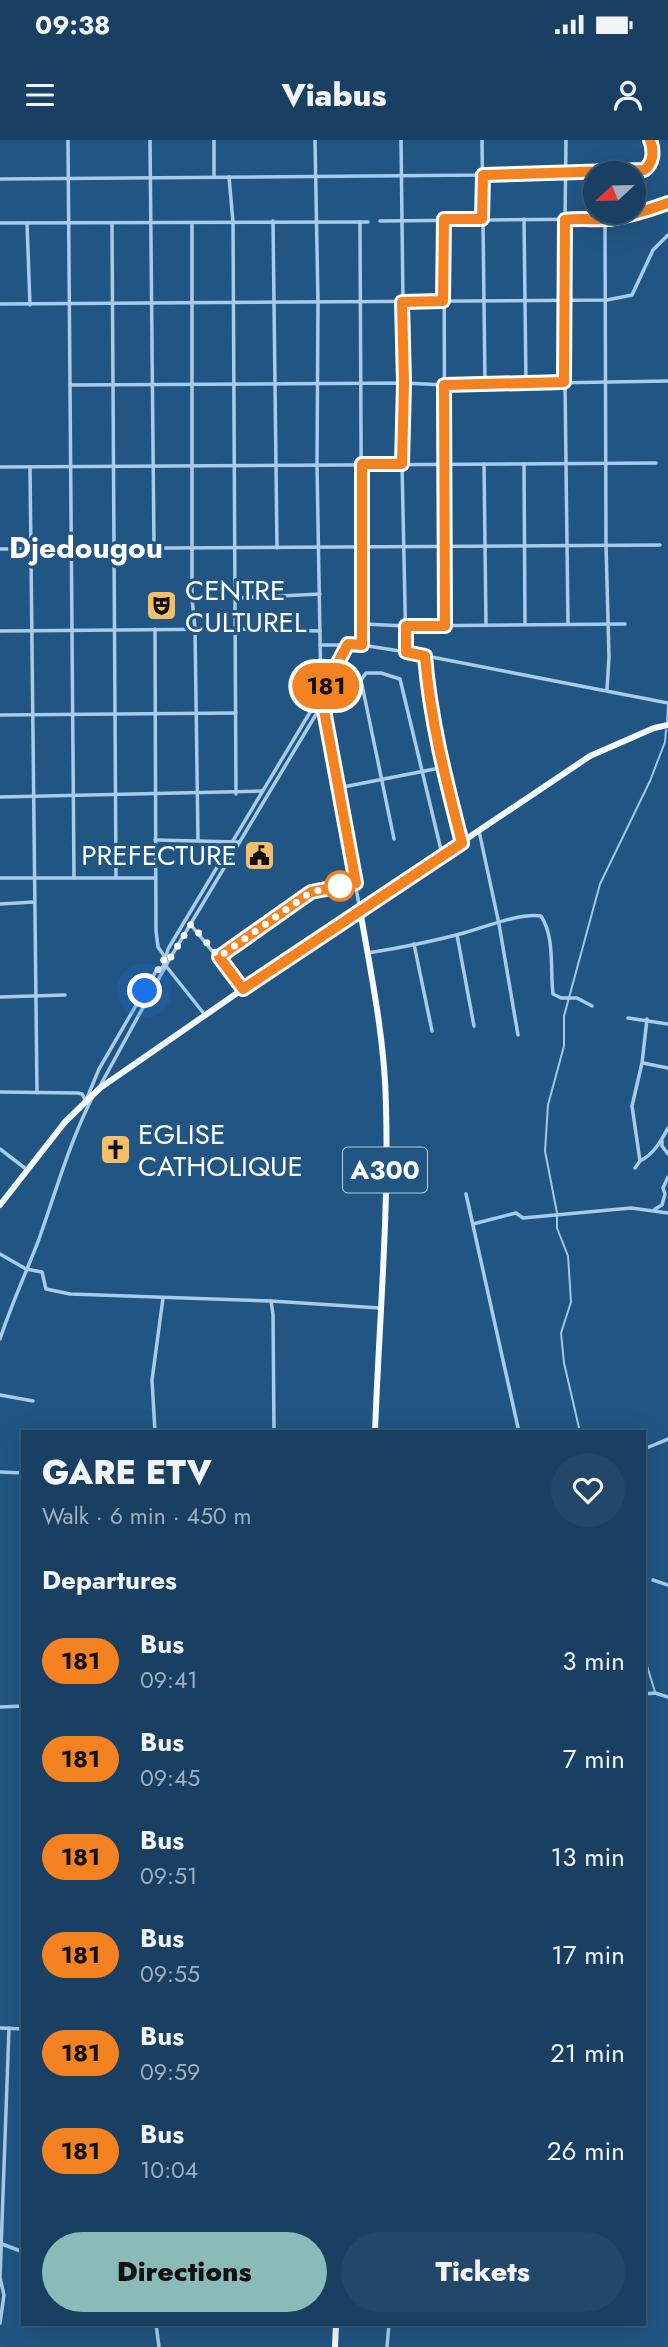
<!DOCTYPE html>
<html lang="en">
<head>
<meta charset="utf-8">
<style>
  :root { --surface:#194062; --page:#224768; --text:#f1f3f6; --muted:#9fafbe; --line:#375977; --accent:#8bbbb9 }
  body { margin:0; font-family:Jost,sans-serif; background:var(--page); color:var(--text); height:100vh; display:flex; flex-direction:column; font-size:26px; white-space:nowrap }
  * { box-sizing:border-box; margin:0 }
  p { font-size:23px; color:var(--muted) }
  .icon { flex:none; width:38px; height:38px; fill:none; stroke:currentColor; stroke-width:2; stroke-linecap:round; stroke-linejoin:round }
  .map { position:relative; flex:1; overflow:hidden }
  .details { position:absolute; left:21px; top:1290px; width:625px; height:896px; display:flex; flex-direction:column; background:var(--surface); border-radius:0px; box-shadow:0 7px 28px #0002,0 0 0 2px var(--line) }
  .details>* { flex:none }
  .badge { padding:0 14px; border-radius:23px; font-size:24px; line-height:46px }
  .needle { width:46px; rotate:248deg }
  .fabs { position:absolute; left:583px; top:21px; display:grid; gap:14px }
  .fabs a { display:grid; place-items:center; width:63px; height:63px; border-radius:50%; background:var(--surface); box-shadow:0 7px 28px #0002,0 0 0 2px var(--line); font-size:35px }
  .you { position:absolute; width:35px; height:35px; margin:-18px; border:5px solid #fff; border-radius:50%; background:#1a73e8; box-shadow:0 0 0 10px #1a73e833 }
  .map>.badge { position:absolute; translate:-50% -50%; box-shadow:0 0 0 4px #fff }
  h2 { padding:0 21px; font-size:26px; line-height:63px }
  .round { display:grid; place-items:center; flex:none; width:74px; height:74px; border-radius:37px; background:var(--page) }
  .summary { display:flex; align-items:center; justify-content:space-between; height:119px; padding:0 21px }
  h1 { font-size:33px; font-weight:800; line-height:52px }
  .primary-button { display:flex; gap:14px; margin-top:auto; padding:14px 21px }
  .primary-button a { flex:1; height:80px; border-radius:42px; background:var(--accent); color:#111; font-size:28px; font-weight:800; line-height:80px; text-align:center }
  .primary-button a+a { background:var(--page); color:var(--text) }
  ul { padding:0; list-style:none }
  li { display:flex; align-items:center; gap:21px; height:98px; padding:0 21px }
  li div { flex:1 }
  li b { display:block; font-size:26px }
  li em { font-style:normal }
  li .badge { min-width:77px; font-weight:700; text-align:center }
  .status { display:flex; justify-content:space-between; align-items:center; height:49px; padding:0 35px; background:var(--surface); direction:ltr }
  .status svg { height:19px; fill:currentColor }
  header { display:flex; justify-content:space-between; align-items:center; height:91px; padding:0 21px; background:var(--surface); font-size:32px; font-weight:800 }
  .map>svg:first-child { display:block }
</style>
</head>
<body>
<div class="status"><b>09:38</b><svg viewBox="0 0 49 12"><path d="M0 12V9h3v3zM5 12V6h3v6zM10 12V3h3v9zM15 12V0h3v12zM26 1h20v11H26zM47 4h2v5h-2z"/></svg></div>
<header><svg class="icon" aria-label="menu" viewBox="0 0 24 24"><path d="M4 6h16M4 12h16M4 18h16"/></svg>Viabus<svg class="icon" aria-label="person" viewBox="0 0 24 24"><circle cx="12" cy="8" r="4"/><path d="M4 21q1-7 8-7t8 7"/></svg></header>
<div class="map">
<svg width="668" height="2207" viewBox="0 0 668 2207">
  <rect width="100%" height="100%" fill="#215583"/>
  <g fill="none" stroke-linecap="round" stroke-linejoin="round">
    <g stroke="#9cc8ea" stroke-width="2">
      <path d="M667,581L668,565"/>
      <path d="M580,1292L564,1223L561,1193L571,1162L570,1146L568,1116L557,1088V1073L545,1011L548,965L564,906V876L600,744L650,641L665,602L666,590"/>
      <path d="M644,1516L655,1552"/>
    </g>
    <g stroke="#a8cbe9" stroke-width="3.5">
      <path d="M68,0L74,738"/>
      <path d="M150,0L154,407"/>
      <path d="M214,0V36"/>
      <path d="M315,0L318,163L317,325L321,554L360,770"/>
      <path d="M401,0L404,243L402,324L406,512"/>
      <path d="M482,0L485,244"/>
      <path d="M566,0L564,161L568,484"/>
      <path d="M229,37L233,82L236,654"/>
      <path d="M0,39L483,35L644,30C654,23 654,10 650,0"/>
      <path d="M444,79L445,486"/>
      <path d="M524,79L526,243"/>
      <path d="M605,79L606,405L609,517L607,549"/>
      <path d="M273,81L277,408"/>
      <path d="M380,81L605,79L632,75L668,63"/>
      <path d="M360,82L362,505"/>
      <path d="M0,83L368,82"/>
      <path d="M27,83L30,165"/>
      <path d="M112,83L116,737"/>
      <path d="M192,83V458L195,489L198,700"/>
      <path d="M0,164L607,160L632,155L653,110L668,95"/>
      <path d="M70,245L404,243L445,245L668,241"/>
      <path d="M484,324L486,484"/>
      <path d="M524,324L525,484"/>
      <path d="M0,327L656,323"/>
      <path d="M30,327L37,953"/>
      <path d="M0,409L660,405"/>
      <path d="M237,458L320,454"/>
      <path d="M363,484L406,486L625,484"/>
      <path d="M155,489L156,791L158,807L165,817"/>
      <path d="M0,491L236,489L320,491"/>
      <path d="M320,505H362L406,512L668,563"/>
      <path d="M425,516C430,579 445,641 461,702"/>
      <path d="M0,575L236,573"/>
      <path d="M338,648L445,627"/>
      <path d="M0,657L262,651"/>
      <path d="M479,691L499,784L518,895"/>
      <path d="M394,699L361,540L366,533H381L400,539L442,714"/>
      <path d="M155,700L239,702"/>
      <path d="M0,738H155"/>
      <path d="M0,764L34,762"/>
      <path d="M191,785L243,849"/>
      <path d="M457,795L474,886"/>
      <path d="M414,804L432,891"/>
      <path d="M368,813C399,808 430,802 460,794C481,789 520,772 541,776C555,797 550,830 553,854L561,858H577L592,866"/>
      <path d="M219,817L311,752L356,743"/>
      <path d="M166,826L205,875"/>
      <path d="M0,857L65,855"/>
      <path d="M628,878L668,884"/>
      <path d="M643,923L668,928"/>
      <path d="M100,946L169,820L321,566"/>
      <path d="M0,952L78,953L82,954L85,959"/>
      <path d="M87,958L99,929L156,831L163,827L168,809L321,554L348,504"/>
      <path d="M662,1001V1006L668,1014"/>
      <path d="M0,1009L26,1029"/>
      <path d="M640,1021C654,1014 661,1001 668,988"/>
      <path d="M635,1028L640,1021L632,966L642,923L647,879"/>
      <path d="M466,1054L519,1292"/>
      <path d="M655,1069L662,1065L665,1054L663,1048L668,1037"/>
      <path d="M473,1084L516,1073L523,1078L631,1068L668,1073"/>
      <path d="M0,1114L26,1129L42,1132L46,1149L70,1154L271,1161L380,1168"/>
      <path d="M271,1161L273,1174L274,1292"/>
      <path d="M0,1199C11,1165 26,1133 39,1099C56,1051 69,1004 92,958"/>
      <path d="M0,1255L33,1261"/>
      <path d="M155,1292L152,1240L163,1158"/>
      <path d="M644,1309L668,1299"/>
      <path d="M0,1332L23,1333"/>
      <path d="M653,1440L668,1445"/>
      <path d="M644,1554L655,1553L668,1557"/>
      <path d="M0,1567L23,1566"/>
      <path d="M0,1888L23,1889"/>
      <path d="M2,2104L23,2112"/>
      <path d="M0,2183L4,2155L0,2138L9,1888"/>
      <path d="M156,2184L159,2207"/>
      <path d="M387,2207L389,2184"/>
    </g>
    <g stroke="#f5fafe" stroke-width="6">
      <path d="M360,770C371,834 385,900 386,966C389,1074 379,1183 375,1292"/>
      <path d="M0,1065L65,982L100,948L243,849L590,616L654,588L668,585"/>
      <path d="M335,2207L336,2184"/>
    </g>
  </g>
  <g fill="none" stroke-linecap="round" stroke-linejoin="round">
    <defs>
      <path id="line" d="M650,0C654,10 654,23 644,30L483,35L482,79H444L443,161L402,162L404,243L402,324H362V505L348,504L321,554L356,743L311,752L219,817L243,849L462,703C446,641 430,579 425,516L406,512V486H445L444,245L564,242L565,80C580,78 595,80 609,79C630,76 649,70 668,63"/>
    </defs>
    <use href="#line" stroke="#fff" stroke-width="16"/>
    <use href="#line" stroke="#f58220" stroke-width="10"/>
    <path stroke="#fff" stroke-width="7" stroke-dasharray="0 12.6" d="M145,851L156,831L163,827L164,817L169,820L191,784L219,817L311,752L340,746"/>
  </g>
  <defs>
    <symbol id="theatre-square" viewBox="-11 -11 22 22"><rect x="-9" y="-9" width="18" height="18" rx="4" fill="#f5bf69" stroke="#215583"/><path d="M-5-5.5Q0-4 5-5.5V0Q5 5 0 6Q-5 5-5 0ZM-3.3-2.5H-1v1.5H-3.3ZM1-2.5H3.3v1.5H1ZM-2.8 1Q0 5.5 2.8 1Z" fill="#111"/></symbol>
    <symbol id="civic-square" viewBox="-11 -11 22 22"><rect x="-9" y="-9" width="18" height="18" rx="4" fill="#f5bf69" stroke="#215583"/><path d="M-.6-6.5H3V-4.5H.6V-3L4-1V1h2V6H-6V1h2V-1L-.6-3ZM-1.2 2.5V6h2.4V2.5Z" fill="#111"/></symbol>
    <symbol id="church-square" viewBox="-11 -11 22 22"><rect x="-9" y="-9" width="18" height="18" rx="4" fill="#f5bf69" stroke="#215583"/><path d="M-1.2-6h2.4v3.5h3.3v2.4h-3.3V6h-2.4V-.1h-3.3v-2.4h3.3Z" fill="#111"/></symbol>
  </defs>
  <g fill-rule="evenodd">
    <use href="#theatre-square" x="144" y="448" width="35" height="35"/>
    <use href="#civic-square" x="242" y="698" width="35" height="35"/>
    <use href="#church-square" x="98" y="992" width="35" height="35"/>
  </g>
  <circle fill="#fff" stroke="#f58220" stroke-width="3.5" cx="340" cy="746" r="14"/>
  <g text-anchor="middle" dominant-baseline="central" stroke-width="6" stroke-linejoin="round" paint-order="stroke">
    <rect fill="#215583" stroke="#bcccda" stroke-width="2" x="343" y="1007.5" width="84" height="45" rx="5"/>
    <g font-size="26" font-weight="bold" fill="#fff">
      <text x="385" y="1030">A300</text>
    </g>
    <g font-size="28" fill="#fff" stroke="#215583" text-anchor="start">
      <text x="185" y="450">CENTRE<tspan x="185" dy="32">CULTUREL</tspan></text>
      <text x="237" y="715" text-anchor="end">PREFECTURE</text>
      <text x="138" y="994">EGLISE<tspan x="138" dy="32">CATHOLIQUE</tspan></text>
    </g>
    <g font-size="30" font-weight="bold" fill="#fff" stroke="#215583">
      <text x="86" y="407">Djedougou</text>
    </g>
  </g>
</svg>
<div class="fabs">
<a><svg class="needle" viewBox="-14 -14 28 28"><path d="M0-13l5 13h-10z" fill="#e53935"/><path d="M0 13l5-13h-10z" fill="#9fafbe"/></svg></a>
</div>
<div class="you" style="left:145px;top:851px"></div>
<b class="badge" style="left:326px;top:546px;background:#f58220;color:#111">181</b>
<section class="details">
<div class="summary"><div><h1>GARE ETV</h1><p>Walk · 6 min · 450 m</p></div><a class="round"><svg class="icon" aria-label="heart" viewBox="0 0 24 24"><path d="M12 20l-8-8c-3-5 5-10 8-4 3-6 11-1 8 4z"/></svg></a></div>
<h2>Departures</h2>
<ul>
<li><span class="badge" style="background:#f58220;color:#111">181</span><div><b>Bus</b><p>09:41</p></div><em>3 min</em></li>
<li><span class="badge" style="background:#f58220;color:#111">181</span><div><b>Bus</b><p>09:45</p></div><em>7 min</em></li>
<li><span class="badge" style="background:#f58220;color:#111">181</span><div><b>Bus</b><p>09:51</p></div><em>13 min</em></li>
<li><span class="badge" style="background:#f58220;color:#111">181</span><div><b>Bus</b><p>09:55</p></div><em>17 min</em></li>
<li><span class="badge" style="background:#f58220;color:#111">181</span><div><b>Bus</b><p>09:59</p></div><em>21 min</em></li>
<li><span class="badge" style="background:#f58220;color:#111">181</span><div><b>Bus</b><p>10:04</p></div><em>26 min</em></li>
</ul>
<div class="primary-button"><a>Directions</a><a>Tickets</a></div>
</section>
</div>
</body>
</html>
